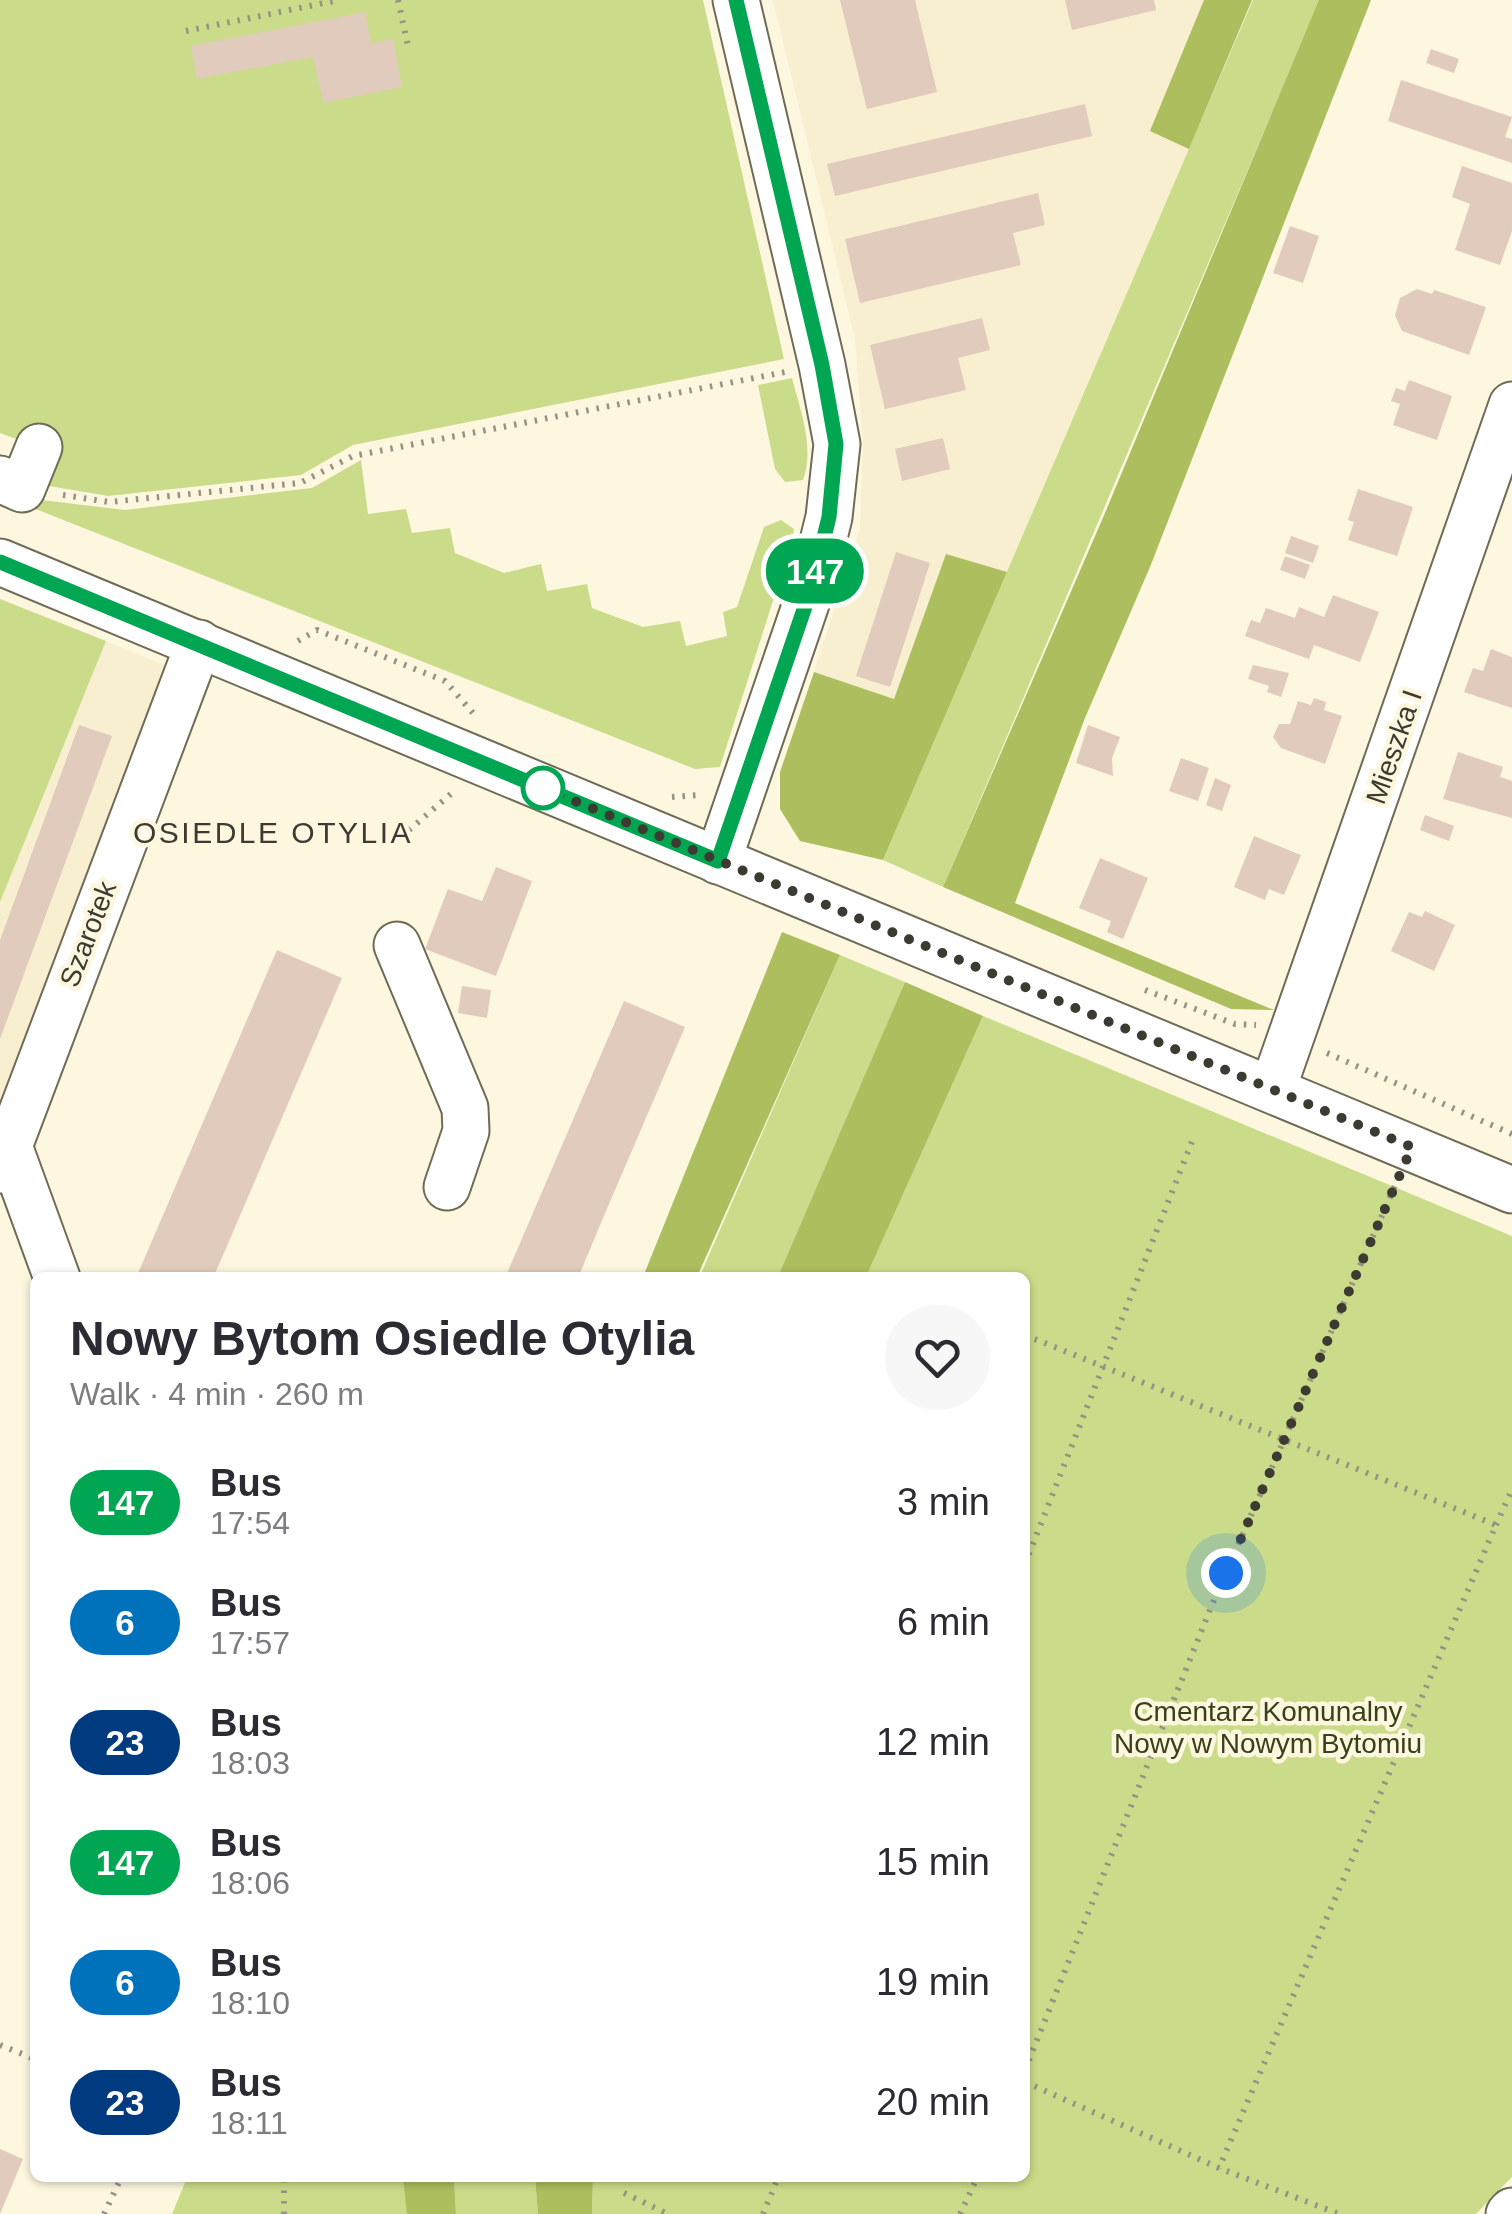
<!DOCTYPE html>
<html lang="en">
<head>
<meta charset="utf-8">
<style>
  :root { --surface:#fff; --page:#f7f7f7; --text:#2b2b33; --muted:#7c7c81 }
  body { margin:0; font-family:Helvetica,sans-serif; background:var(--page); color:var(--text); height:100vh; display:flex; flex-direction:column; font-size:38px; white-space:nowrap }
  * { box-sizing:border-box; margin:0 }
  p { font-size:32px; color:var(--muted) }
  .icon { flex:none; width:55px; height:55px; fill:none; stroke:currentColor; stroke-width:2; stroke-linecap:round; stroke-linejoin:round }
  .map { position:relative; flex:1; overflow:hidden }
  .side { position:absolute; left:30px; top:1272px; width:1000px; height:910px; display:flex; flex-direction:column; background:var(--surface); border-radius:15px; box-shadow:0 2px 8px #0004 }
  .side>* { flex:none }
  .badge { padding:0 20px; border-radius:32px; font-size:35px; line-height:65px }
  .you { position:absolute; width:50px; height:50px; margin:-25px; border:8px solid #fff; border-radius:50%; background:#1a73e8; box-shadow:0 0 0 15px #1a73e833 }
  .map>.badge { position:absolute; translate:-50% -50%; box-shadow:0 0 0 5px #fff }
  .round { display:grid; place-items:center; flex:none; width:105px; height:105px; border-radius:52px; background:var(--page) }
  .head { display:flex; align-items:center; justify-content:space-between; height:170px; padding:0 40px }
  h1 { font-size:48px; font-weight:700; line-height:75px }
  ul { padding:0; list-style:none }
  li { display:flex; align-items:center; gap:30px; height:120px; padding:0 40px }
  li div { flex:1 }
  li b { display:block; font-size:38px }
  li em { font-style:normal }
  li .badge { min-width:110px; font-weight:700; text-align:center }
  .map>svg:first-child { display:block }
</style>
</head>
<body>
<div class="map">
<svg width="1512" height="2214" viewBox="0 0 1512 2214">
  <rect width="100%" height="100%" fill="#fdf7e0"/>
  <g fill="#f7efd0">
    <path d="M773,0H1204L1151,130L1189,149L1007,572L946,554L894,699L814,672L860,529L863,442L855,339Z"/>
    <path d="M106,641L174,669L0,1138V902Z"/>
  </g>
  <g fill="#cadc89">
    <path d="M0,0H703L784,359L353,445L301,475L108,496L49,486L42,480L46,450L0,433Z"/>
    <path d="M1253,0H1320L943,887L883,860Z"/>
    <path d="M792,378C800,409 815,448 803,480L785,482L775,469L758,385Z"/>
    <path d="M361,460L368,514L406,509L412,533L450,528L455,553L504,573L541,564L547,591L587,584L592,608L643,627L680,621L686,646L727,636L723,612L737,607L764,527L781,520L794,529L792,541L720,767L695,769L0,495L125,510L312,488Z"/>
    <path d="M0,599L106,641L0,902Z"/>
    <path d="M840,955L905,982L780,1277L699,1278Z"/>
    <path d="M983,1016L1512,1236V2177L1476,2214H592L593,2178H1025V1278L866,1277Z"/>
    <path d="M187,2178H405L409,2214H172Z"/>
    <path d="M454,2178H535L538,2214H456Z"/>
  </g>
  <g fill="#acbe5d">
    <path d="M1204,0H1252L1189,149L1150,131Z"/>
    <path d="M1319,0H1371L1150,567L1085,718L1015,903L1274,1010L1231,1009L943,887L1105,513Z"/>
    <path d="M946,554L1007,572L883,860L800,841L780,809V772L814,672L894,699Z"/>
    <path d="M782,932L840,955L697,1277H643Z"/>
    <path d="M905,982L983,1016L866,1277H778Z"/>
    <path d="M403,2178H454L456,2214H407Z"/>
    <path d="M535,2178H593L592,2214H538Z"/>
  </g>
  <g fill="#e1cbbc">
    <path d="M840,0H915L937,92L867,109Z"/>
    <path d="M1065,0H1154L1156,10L1072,30Z"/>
    <path d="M365,12L371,43L393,39L402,87L323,103L313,57L197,79L191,46Z"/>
    <path d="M1431,49L1459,59L1454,73L1426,63Z"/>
    <path d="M1401,80L1512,117L1505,137L1512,139V163L1388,121Z"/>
    <path d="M1085,104L1092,136L835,196L827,164Z"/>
    <path d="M1462,166L1512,183V231L1500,265L1455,250L1470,204L1452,197Z"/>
    <path d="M1038,193L1045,225L1013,233L1021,265L860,303L845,239Z"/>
    <path d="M1290,226L1319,236L1303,283L1273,273Z"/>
    <path d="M1417,289L1432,294L1434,290L1486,307L1469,355L1402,331L1395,315L1400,298Z"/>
    <path d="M982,318L990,350L958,358L966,390L885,409L870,345Z"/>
    <path d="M1409,380L1452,396L1437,440L1393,425L1400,404L1391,401L1396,388L1405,391Z"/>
    <path d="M943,438L950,469L902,481L895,449Z"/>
    <path d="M1358,489L1413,507L1397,556L1348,540L1354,522L1348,520Z"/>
    <path d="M1291,536L1319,546L1313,563L1285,553Z"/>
    <path d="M896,552L930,563L890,687L856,676Z"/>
    <path d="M1285,556L1310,565L1305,579L1280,570Z"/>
    <path d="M1333,595L1379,612L1360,662L1314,645L1309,659L1245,636L1251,620L1260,623L1266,608L1295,618L1299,607L1324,617Z"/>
    <path d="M1491,649L1512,657V708L1464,692L1473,668L1483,671Z"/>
    <path d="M1253,665L1289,673L1281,697L1267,692L1269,686L1248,679Z"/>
    <path d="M1314,698L1326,702L1324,710L1342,716L1325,764L1281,748L1273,737L1279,724H1290L1298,701L1311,705Z"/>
    <path d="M79,725L112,736L0,1039V940Z"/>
    <path d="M1088,725L1120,737L1112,758L1113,776L1076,763Z"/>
    <path d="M1458,752L1503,767L1500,777L1512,781V818L1443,799Z"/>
    <path d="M1181,758L1209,768L1198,801L1169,791Z"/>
    <path d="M1215,778L1231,785L1222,811L1206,805Z"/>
    <path d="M1425,815L1454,826L1449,841L1420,830Z"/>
    <path d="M1254,836L1301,855L1284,895L1269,889L1265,900L1234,887Z"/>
    <path d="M1100,858L1148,878L1123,939L1107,932L1111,921L1079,908Z"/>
    <path d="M496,867L532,881L496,976L425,949L448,889L482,901Z"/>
    <path d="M1425,911L1455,925L1434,971L1391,951L1409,912L1422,917Z"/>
    <path d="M277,950L342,978L224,1253L213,1278H136Z"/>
    <path d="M462,986L491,990L487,1018L458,1013Z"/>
    <path d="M624,1001L685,1027L606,1211L578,1278H505Z"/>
    <path d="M0,2149L23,2159L0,2214Z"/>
  </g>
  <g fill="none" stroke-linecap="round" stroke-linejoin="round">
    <defs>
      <g id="minor">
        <path d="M0,479L22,489L39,447"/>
        <path d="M0,562L1512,1190"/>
        <path d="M718,861L812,586L829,517L837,444L822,365L736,0"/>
        <path d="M397,945L465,1108L466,1131L447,1187"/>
        <path d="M1273,1088L1512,405"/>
        <path d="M9,1146L57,1278"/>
        <path d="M0,1170L199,643"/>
        <path d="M1509,2214L1512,2211"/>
      </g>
    </defs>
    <use href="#minor" stroke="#706b56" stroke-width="49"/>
    <g stroke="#979283" stroke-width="6" stroke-dasharray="2.5 8" stroke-linecap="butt">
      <path d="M398,0L408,46"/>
      <path d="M186,31L339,0"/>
      <path d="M63,495L109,502L300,483L353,456L785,372"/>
      <path d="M298,641L317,630L445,681L473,713"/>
      <path d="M672,797L700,795"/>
      <path d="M409,830L452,793"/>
      <path d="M1145,990L1235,1024L1256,1025"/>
      <path d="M1327,1053L1512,1134"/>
      <path d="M1025,1335L1496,1525L1219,2168"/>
      <path d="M1496,1525L1512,1489"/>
      <path d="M1025,1564L1193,1139"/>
      <path d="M0,2045L35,2059"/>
      <path d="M1025,2070L1211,1607L1397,1181"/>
      <path d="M1025,2082L1219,2168L1339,2214"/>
      <path d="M624,2193L668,2214"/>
      <path d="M104,2214L121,2178"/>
      <path d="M284,2214V2178"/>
      <path d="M763,2214L778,2178"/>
      <path d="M960,2214L977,2178"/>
    </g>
    <use href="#minor" stroke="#fff" stroke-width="45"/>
  </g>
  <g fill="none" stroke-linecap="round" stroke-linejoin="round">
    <defs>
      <path id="line" d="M0,562L718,861L812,586L829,517L836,444L822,365L736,0"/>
    </defs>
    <use href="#line" stroke="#fff" stroke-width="22"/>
    <use href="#line" stroke="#00a651" stroke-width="15"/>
    <path stroke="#3d3a31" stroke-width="10" stroke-dasharray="0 18" d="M543,788L1412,1147L1226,1573"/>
  </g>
  <circle fill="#fff" stroke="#00a651" stroke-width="5" cx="543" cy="788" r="20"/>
  <g text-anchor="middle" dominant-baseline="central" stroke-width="9" stroke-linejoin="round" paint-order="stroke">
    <g font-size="28" fill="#3d3a31" stroke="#fdf7e0">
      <text transform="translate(1394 747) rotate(-71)">Mieszka I</text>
      <text transform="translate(88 934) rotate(-69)">Szarotek</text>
    </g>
    <g font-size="28" fill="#394118" stroke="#fdf7e0">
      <text x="1268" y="1711">Cmentarz Komunalny<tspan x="1268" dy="32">Nowy w Nowym Bytomiu</tspan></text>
    </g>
    <g font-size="30" letter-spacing="2.5" fill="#3d3a31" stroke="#fdf7e0">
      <text x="273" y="832">OSIEDLE OTYLIA</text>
    </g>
  </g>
</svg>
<div class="you" style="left:1226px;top:1573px"></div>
<b class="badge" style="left:815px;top:571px;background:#00a651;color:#fff">147</b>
<section class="side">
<div class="head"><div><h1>Nowy Bytom Osiedle Otylia</h1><p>Walk · 4 min · 260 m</p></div><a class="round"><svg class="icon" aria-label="heart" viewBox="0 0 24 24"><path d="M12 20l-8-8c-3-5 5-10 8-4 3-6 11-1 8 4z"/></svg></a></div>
<ul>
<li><span class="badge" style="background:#00a651;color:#fff">147</span><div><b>Bus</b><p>17:54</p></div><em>3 min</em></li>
<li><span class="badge" style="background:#0072bc;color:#fff">6</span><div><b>Bus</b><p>17:57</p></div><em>6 min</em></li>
<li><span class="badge" style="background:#003b80;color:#fff">23</span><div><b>Bus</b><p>18:03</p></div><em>12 min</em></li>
<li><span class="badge" style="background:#00a651;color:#fff">147</span><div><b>Bus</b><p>18:06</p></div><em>15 min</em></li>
<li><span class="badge" style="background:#0072bc;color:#fff">6</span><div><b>Bus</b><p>18:10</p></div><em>19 min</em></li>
<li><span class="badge" style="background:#003b80;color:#fff">23</span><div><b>Bus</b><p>18:11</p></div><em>20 min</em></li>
</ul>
</section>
</div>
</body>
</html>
